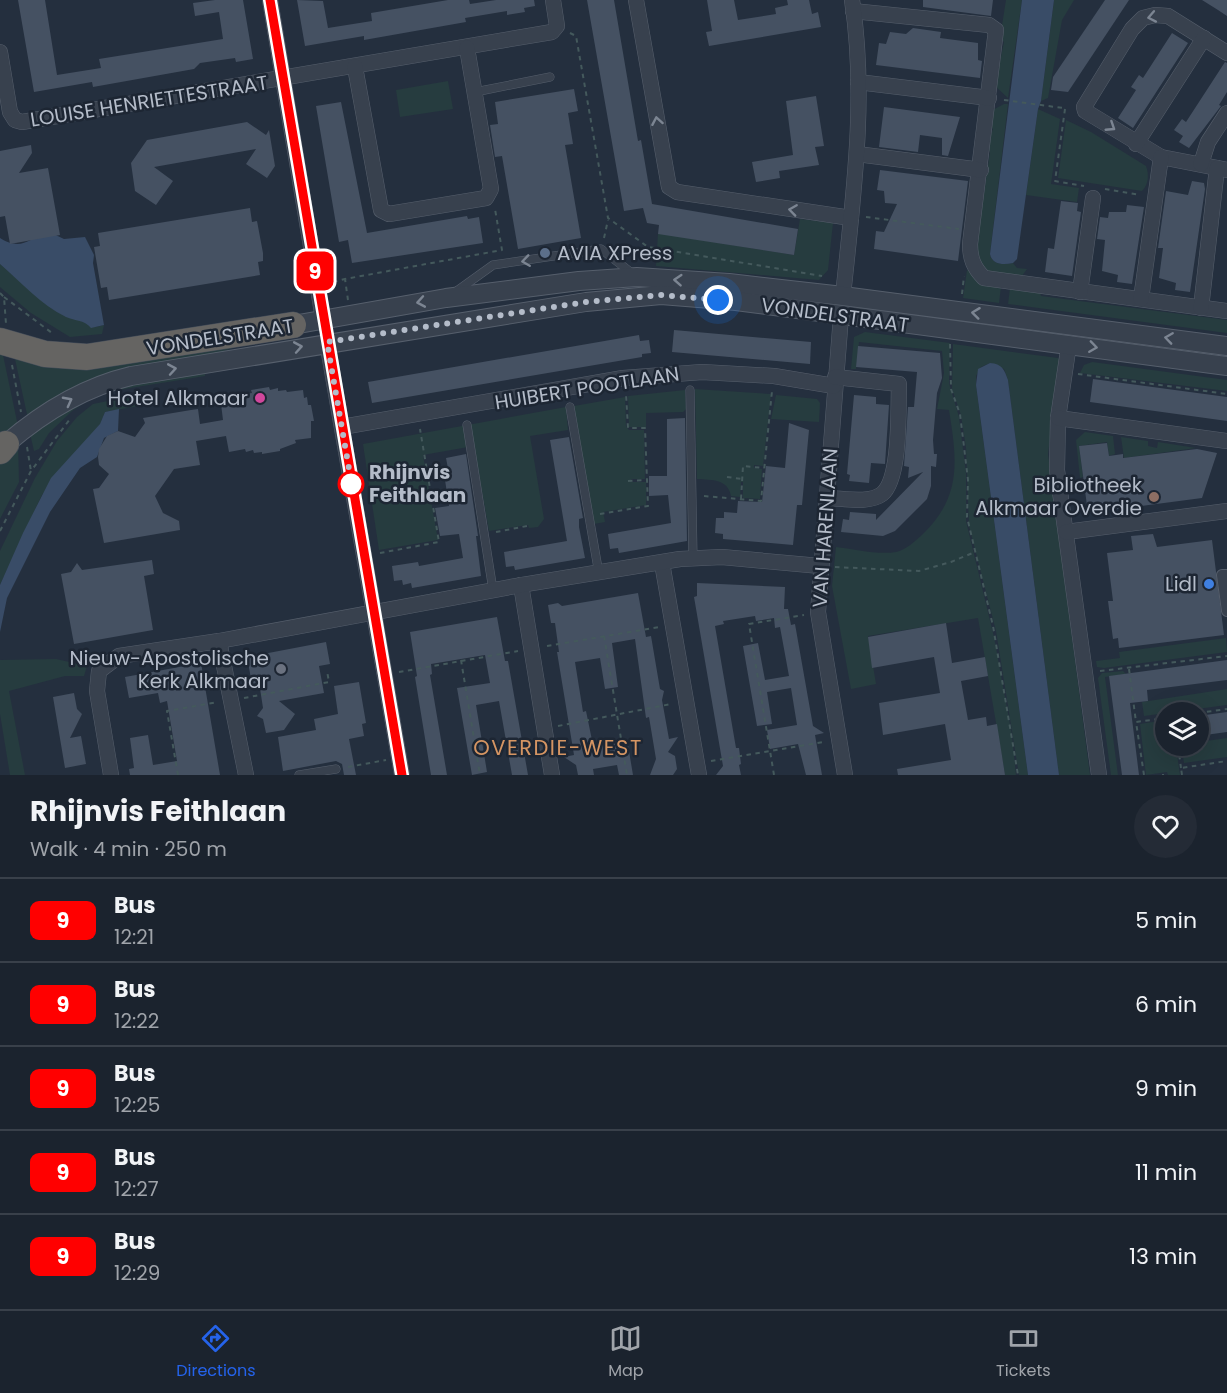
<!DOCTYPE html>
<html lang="en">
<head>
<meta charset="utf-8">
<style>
  :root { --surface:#1b232e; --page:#242b36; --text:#f1f3f6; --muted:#a0a4aa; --line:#39404a; --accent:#2563eb }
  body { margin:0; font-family:Poppins,sans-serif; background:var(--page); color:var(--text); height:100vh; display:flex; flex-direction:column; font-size:22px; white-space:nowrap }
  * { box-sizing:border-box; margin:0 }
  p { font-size:20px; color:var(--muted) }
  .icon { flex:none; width:33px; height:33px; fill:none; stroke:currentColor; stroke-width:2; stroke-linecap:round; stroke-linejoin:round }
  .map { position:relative; height:775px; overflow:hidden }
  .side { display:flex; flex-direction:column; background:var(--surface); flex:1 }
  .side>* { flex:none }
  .badge { padding:0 12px; border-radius:9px; font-size:21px; line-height:39px }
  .controls { position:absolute; left:1155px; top:702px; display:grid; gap:12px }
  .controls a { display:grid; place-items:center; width:54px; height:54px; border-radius:50%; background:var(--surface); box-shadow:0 6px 24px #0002,0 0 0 2px var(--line); font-size:30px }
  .you { position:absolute; width:30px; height:30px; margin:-15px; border:4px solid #fff; border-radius:50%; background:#1a73e8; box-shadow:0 0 0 9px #1a73e833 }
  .map>.badge { position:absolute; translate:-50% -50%; box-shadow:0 0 0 3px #fff }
  .round { display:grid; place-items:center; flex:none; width:63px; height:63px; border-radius:32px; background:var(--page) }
  .overview { display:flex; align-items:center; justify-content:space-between; height:102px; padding:0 30px }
  h1 { font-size:28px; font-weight:700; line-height:45px }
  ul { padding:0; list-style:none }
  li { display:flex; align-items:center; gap:18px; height:84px; padding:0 30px; border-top:2px solid var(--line) }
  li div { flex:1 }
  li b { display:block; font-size:22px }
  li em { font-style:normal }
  li .badge { min-width:66px; font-weight:700; text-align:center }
  .tabs { display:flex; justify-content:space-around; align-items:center; height:84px; border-top:2px solid var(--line); background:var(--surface); font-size:16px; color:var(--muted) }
  .tabs a { display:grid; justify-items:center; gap:3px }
  .tabs .current { color:var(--accent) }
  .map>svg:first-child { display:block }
</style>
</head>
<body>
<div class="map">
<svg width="1227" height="775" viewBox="0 0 1227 775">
  <rect width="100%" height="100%" fill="#242f3e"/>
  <g fill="#263c3f">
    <path d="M1006,0H1022L1008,98L995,86L1004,42L1000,38Z"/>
    <path d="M1054,0H1074L1062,20L1048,98L1041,101Z"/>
    <path d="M448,81L453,109L400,117L396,90Z"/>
    <path d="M1004,104H1008L990,254C992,265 1004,265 1013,263L1017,268L1027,269L1019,280L982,271L973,244L977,242L990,152L986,147L993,129L989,124L991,111Z"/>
    <path d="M1038,109L1060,119L1051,184L1079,188L1077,202L1026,195Z"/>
    <path d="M1066,120L1091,132L1146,166C1149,174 1149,184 1142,191L1058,178Z"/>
    <path d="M800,219L833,223L828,270L819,280L656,266L658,233L794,255Z"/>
    <path d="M0,264L51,308L96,327L104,325L102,334L70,337L31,313L0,287Z"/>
    <path d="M967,270L1001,287L999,303L963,298Z"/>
    <path d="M1010,288L1040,292L1041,296L1227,320V333L1008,304Z"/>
    <path d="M865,332L950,343L949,383L959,417L966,473V521L994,637L1012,735L1016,775H1005L978,618L868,636L876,684L851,689L832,586L836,547C853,549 878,555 896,552C906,550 915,541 923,534C962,496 957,460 949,410L937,409L944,373L942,351L859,342L856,369H851L854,337Z"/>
    <path d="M250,342L28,419L15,359L47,366Z"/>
    <path d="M953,344L1058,358L1060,361L1048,454L1090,775H1059L1008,380L1004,369L990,363L981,367L976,376V385L1028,775H1019L996,631L969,526L966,448L961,415L952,389Z"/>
    <path d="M0,354L3,355L18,426L5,438L0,433Z"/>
    <path d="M1092,362L1227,380V391L1080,373L1084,365Z"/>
    <path d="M205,371V376L99,393L72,411L49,433L39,449L34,451L29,429L102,387Z"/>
    <path d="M695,389L771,394L763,466L754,465V468L762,469L760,499L743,498V482H741L740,497L731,496C728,479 712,480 697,479Z"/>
    <path d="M685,390L686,409L683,412L646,413V427H629L628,396Z"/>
    <path d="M137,395L139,406L105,412L100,425L42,495L0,585V551L35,478L57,441L77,417L93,404Z"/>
    <path d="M776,395L817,399L820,403L819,422L771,419Z"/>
    <path d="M625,397L626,426L629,430H644L645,479H631V482H646V505L603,512L605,522L594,524L574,406Z"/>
    <path d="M566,407L568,430L530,436L544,519L538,527L529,528L528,525L489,531L474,446L423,455L438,540L379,550L363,444Z"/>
    <path d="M1085,432L1113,436L1115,454L1109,456L1107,442L1079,446L1083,477L1080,478L1076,440Z"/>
    <path d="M1121,437L1148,441V446L1157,448L1158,442L1196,448L1124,458Z"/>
    <path d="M18,440L19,482L0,519V458Z"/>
    <path d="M1226,638L1227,652L1104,668L1097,667L1096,661L1120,658L1119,652Z"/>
    <path d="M56,659L87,666L84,676H65L9,691L25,775H10L0,714V660Z"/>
    <path d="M1123,671L1126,674L1105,677L1118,775H1111L1098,678L1102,673Z"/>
    <path d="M1227,689V705L1144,716L1142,702Z"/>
    <path d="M1165,720L1166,746H1176L1180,775H1168L1167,772L1146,775L1140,724Z"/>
    <path d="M1227,738V757L1184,763L1181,746H1198L1199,742Z"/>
  </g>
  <g fill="#394c67">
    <path d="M1022,0H1054L1041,101L1038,109L1017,259L1013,263C1004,265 992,265 990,254Z"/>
    <path d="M45,230L64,239L85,237L94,255L93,263L104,325L91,328C85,320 75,321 66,317C41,305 21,282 0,264V238C19,250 29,242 45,230Z"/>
    <path d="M990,363C1002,364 1004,369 1008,380L1059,775H1028L976,385L978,369Z"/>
    <path d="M119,409L118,431L104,438L97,457L80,468L50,512L7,598L0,632V585L23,533L51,478L100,424L105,412Z"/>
  </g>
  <g fill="#455162">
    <path d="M18,0H45L57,75L101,68L99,59L223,39L219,12L195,16L193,3L215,0H243L253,59L236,62L235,58L200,63L194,69L93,87L92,82L34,92Z"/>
    <path d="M297,0L323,1L328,28L372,21L371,13L448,0H469L470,4L496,0H534L535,6L524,8L525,12L507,15V11L465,18L466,22L364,40V36L305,46Z"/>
    <path d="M587,0H614L638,141L641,140L652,204L798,229L794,255L658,234L659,225L647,223L643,208L624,211Z"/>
    <path d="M707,0H734L738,20L776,14L775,8L788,5L787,0H809L812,14L818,12L821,27L709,46L706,32L712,31Z"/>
    <path d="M923,0H993L991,16L923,7Z"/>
    <path d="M1105,0H1129L1068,92L1051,90L1053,77Z"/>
    <path d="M1202,0H1227V16L1218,10Z"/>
    <path d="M913,28L941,32L940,38L978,43V60L982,61L980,78L876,65L879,43L886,44L890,32L906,34Z"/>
    <path d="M1172,33L1188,43L1133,128L1118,118L1136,90L1131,87L1139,75L1143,78Z"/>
    <path d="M1225,62L1227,63V92L1219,105L1221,106L1189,148L1179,142L1183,136L1174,130L1182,119L1186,122Z"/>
    <path d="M574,89L578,111L568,113L573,144L565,145L581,238L518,249L502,156L495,157L490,125L498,124L495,102Z"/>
    <path d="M816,96L824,146L815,147L819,165L779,171L780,178L756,182L752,162L793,155L786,101Z"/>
    <path d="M341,102L367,233L467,216L468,219L479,217L483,243L352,263L348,240L339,242L316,106Z"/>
    <path d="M884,107L960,117L948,156L942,155V138L920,135L918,152L879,147Z"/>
    <path d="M247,122L266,135L269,130L275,166L267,178L246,164L256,149L154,167L173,181L156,205L135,191L131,163L147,140Z"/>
    <path d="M31,145L32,153L19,173L48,168L60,235L10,244L5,216L0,217V151Z"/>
    <path d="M880,170L968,181L958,261L874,249L876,231L884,232L897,204L885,203L884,191L877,190Z"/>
    <path d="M1192,181L1204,183L1205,189L1190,292L1175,290L1176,283L1159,278L1163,248H1158L1166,191L1188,195Z"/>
    <path d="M1061,201L1078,203L1077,211L1081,212L1072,276L1045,272L1048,248L1054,249Z"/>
    <path d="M1127,205L1144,207L1132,284L1117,282L1118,275L1102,271L1105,240L1097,239L1100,217L1108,218L1109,212H1126Z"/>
    <path d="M250,208L252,222L257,221L263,253V261L258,262L260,275L109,300L107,287L101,288L94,247L100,246L98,233Z"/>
    <path d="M674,330L811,342L810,364L672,352Z"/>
    <path d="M639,335L640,341L649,340L651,353L642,354V357L372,403L368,382Z"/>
    <path d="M858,346L940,353L942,378L937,393L933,440L934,454H937L936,467L931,466V486L927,499L895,531L883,536L841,532L843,519L849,520L850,512L876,514V520L923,472L908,478L909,467L904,466L908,407H914L917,372L856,367Z"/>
    <path d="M1093,379L1227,397V421L1090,402Z"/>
    <path d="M269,387L270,390L278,388V391L286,390L287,392L303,390L304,398L307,397L308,405H311L314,421H311V438L295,440L296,443L280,449V451L262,454V452L254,453L253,450L246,452L245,449L229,452L226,436L196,441L200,465L174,469L155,496L163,513L179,521L180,530L104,543L93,489L99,488L109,474L99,465L98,457L99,449L107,436L118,431L135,437L145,423L143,418L191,410L198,409L200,424L223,420L221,404L237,401L236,398L244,397V394L252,393L251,390Z"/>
    <path d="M854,395L876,397V404L889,405L885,464L871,463L869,483L849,481L850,475L847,474Z"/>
    <path d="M685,418L687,541L619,553L618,548L610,549L608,534L671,523L668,495L649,496V476H667V419Z"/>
    <path d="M789,423L809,430L802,505H797L793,545L723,539V534L715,533L716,518H724V512L737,513L738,501L762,502L766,466L785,468Z"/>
    <path d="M569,437L583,518L579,519V527L585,558L515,570L514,566L506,567L504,552L567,541L550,440Z"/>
    <path d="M1107,443L1109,456L1123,454V458L1197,449L1217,453L1202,498L1088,513L1079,446Z"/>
    <path d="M466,454L478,536H476L481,576L412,588L411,583L403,585L402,580L394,581L392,566L418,562L419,566L463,558L459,534L440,536L435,508L449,506L445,480L450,479L446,458Z"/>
    <path d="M1153,534L1157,547L1212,540L1224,635L1119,648L1118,638L1113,639L1108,601H1113L1107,553L1133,550L1131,536Z"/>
    <path d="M152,560L154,574L144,576L153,630L74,644L61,574L71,572L77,563L82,570Z"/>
    <path d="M697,583L785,587L784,609H788L791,625L795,624L813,726L824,733L815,735L822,775H806L798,744L770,749L767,730L797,725L791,688L767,692L772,724L757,726L743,646L758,643L765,680L789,676L780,627L775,628L774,618L756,621L755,616L723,621L724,624L715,626L736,748H739L741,764L739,765L741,775H716L723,766L694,597L697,596Z"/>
    <path d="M638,593L646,637L651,636L660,689L664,691L662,700L669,739L678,737L668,752L675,756L677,769L673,775H650L656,759L649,717L646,718L635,639L612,643L618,687L605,689L600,658L575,662L583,712L586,711L593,745L627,739L633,775H619L617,765L593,769L594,775H578L576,765L564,757L574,755L557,652H559L555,623H551L548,605L558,603L562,606Z"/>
    <path d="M497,617L505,661H508L528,775H512L499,701L476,705L487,772L472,775L457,688L490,683L485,655L431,664L432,674L430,675L447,775H431L415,677L417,676L410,632Z"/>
    <path d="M946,623L952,663L985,657L988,676L961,681L968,720L986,717L987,726L997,724L1005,775H898L897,769L951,760L945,724L883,735L879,703L940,693L934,657L872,668L868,637Z"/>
    <path d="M326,642L330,664L319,666L324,693L279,701L295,714L284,730L266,733L263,719L257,716L263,708L259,682L252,684L247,657Z"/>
    <path d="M1227,660V680L1147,690L1148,701L1130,703L1139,775H1122L1109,676Z"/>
    <path d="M201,663L220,775H130L129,769L134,768L130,738L148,735L153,765L177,761L167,701L160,703L158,693L129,698L125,677Z"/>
    <path d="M359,682L366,723L362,724L364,736L349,739L356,775H344L342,764L336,761L283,771L278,737L316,730L314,719L338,714L334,686Z"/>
    <path d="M74,693L77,709L82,714L70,738L81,736L86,764L65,768L53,697Z"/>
    <path d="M1227,712V732L1198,736V716Z"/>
  </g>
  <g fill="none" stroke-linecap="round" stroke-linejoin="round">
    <defs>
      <g id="service">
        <path d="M475,92L550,77"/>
        <path d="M454,293L493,265L601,249L633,274"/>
        <path d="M690,390L693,558"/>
        <path d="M570,407L599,574"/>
        <path d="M467,425L493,590"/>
        <path d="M299,775L336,769"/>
      </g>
      <path id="pedestrian" d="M1227,575H1222L1227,611"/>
      <g id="minor">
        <path d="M270,0L323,319"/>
        <path d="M636,0L669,187L677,192L851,218"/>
        <path d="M853,11L989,25L996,30L970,244C970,259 974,268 984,278L1227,311"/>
        <path d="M0,52L10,112L15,120L22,122L552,32L557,26L553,0"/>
        <path d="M1227,53L1168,16L1155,15L1143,18L1132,29L1084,107L1085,111L1161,157L1227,170"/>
        <path d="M355,67L381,210L389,214L486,198L491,189L467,48"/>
        <path d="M858,82L989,98"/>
        <path d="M1136,144L1204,38"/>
        <path d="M857,154L981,170"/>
        <path d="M1201,164L1208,142L1227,113"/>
        <path d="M1080,292L1093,198"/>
        <path d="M843,296C853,198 867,98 852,0"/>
        <path d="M1141,299L1161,157"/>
        <path d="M1201,308L1217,168"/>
        <path d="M841,316L818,612L845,775"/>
        <path d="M327,342L402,775"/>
        <path d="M1069,344L1058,418L1057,470L1099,775"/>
        <path d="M1058,418L1227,441"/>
        <path d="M342,427L623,378L702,372L774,376L834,386"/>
        <path d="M826,498C842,498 869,504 882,494C901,479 898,409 899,384L835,377"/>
        <path d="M1066,532L1227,511"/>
        <path d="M662,563L699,775"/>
        <path d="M521,585L552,775"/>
        <path d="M219,641L246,775"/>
        <path d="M111,775L97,691L99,671L119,656L219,641L521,585L680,559L722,557L820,566"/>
      </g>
      <g id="tertiary">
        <path d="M293,325L446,298L579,281L637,277L729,283L843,296L1227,346"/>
        <path d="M6,444C42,413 84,387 131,376L586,302L661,295L736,301L1227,366"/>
      </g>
      <g id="trunk">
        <path d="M0,341L45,354L87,357L293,325"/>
        <path d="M0,451L6,444"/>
      </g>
    </defs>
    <use href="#service" stroke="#565f6c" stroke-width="9"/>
    <use href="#pedestrian" stroke="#565f6c" stroke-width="12"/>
    <use href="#minor" stroke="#565f6c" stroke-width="16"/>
    <use href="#tertiary" stroke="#565f6c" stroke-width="20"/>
    <use href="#trunk" stroke="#434c59" stroke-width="27"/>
    <g stroke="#44595c" stroke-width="2" stroke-dasharray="4.5 4.5" stroke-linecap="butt">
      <path d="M570,33L576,36L608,218L648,247L822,276"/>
      <path d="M1004,100L1063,108"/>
      <path d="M1065,109L1055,181L1084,186"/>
      <path d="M1105,189L1140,195"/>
      <path d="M866,217L959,229"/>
      <path d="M604,238L608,220"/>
      <path d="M648,247V262"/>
      <path d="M333,282L345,279"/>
      <path d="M0,293L4,297L6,324"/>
      <path d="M962,294L964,276"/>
      <path d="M4,297L52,333"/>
      <path d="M348,300L345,279L502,250L495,209"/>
      <path d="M950,344L951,389L960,414L968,480L967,517L993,626L1018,775"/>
      <path d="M12,365L21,412"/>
      <path d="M1078,374L1227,394"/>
      <path d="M27,447L31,471"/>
      <path d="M727,477L742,479"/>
      <path d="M628,481L647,480"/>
      <path d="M704,496L761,501L772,391"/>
      <path d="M741,499L743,466L764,468"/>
      <path d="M600,514L648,506L645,428H628L626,394"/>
      <path d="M0,531L31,471L70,419"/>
      <path d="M496,532L527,526"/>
      <path d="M380,553L439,542L420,429"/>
      <path d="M835,567L919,571L951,562L975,552"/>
      <path d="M604,636L627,775"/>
      <path d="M547,646L660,627"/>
      <path d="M461,660L480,775"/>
      <path d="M1129,669L1136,722"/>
      <path d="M1100,671L1227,656"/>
      <path d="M399,672L518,651"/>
      <path d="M244,698L329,682L327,671"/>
      <path d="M1198,713L1227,709"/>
      <path d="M558,726L671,704"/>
      <path d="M1178,746L1181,768"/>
      <path d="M711,761L824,742"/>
      <path d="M348,767L386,760"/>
      <path d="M1163,774V775"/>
      <path d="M178,775L167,711L218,702"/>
      <path d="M774,775L749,624L804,615"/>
      <path d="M1144,775L1136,722L1166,718"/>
      <path d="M1182,775L1181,768L1227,761"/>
    </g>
    <use href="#service" stroke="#38414e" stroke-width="8"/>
    <use href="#pedestrian" stroke="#38414e" stroke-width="10"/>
    <use href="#minor" stroke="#38414e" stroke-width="15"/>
    <use href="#tertiary" stroke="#38414e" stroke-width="18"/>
    <use href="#trunk" stroke="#656462" stroke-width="26"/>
  </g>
  <defs><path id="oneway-chevron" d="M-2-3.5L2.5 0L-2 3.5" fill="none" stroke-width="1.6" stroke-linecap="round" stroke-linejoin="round" transform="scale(1.5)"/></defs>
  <g stroke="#7c8592">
    <use href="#oneway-chevron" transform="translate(1152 17) rotate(169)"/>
    <use href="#oneway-chevron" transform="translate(657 121) rotate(-100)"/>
    <use href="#oneway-chevron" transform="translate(1111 127) rotate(33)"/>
    <use href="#oneway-chevron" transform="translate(793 210) rotate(-172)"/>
    <use href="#oneway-chevron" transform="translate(526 261) rotate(172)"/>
    <use href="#oneway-chevron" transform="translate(678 280) rotate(-176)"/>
    <use href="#oneway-chevron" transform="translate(421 302) rotate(170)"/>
    <use href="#oneway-chevron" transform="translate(976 313) rotate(-173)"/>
    <use href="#oneway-chevron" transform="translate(1169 338) rotate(-172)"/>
    <use href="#oneway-chevron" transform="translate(298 347) rotate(-10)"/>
    <use href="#oneway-chevron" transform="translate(1093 347) rotate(8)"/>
    <use href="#oneway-chevron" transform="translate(172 369) rotate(-10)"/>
    <use href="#oneway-chevron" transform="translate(68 401) rotate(-28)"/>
  </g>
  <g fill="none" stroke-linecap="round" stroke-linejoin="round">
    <defs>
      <path id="line" d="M270,0L402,775"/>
    </defs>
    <use href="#line" stroke="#fff" stroke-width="14"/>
    <use href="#line" stroke="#f00" stroke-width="9"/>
    <path stroke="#b4bcc9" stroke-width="6" stroke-dasharray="0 10.8" d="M351,484L352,486L327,342L586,302L661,295L718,300"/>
  </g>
  <circle fill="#5c6f8a" stroke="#1d2633" stroke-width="2" cx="545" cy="253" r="6"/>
  <circle fill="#d1479c" stroke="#1d2633" stroke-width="2" cx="260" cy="398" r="6"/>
  <circle fill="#fff" stroke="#f00" stroke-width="3" cx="351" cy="484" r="12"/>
  <circle fill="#8d6e63" stroke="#1d2633" stroke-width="2" cx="1154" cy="497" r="6"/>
  <circle fill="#3f7fe0" stroke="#1d2633" stroke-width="2" cx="1209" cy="584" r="6"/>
  <circle fill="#6b7280" stroke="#1d2633" stroke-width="2" cx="281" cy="669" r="6"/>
  <g text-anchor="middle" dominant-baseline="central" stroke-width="5" stroke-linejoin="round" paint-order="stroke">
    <g font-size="20" fill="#b4bcc9" stroke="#1d2633">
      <text transform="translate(149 101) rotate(-9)">LOUISE HENRIETTESTRAAT</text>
      <text transform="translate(835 315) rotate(8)">VONDELSTRAAT</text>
      <text transform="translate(220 337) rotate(-9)">VONDELSTRAAT</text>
      <text transform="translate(587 388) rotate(-9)">HUIBERT POOTLAAN</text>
      <text transform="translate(825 528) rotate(-86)">VAN HARENLAAN</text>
    </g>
    <g font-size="20" fill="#b4bcc9" stroke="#1d2633" text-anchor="end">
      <text x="557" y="253" text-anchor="start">AVIA XPress</text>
      <text x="248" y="398">Hotel Alkmaar</text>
      <text x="1142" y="485">Bibliotheek<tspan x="1142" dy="23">Alkmaar Overdie</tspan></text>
      <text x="1197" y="584">Lidl</text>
      <text x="269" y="658">Nieuw-Apostolische<tspan x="269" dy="23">Kerk Alkmaar</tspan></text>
    </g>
    <g font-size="20" font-weight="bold" fill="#b4bcc9" stroke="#1d2633" text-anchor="start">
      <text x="369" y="472">Rhijnvis<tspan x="369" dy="23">Feithlaan</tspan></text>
    </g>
    <g font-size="21" letter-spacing="1.5" fill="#d59563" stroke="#1d2633">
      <text x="558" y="747">OVERDIE-WEST</text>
    </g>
  </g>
</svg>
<div class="controls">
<a><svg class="icon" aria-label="layers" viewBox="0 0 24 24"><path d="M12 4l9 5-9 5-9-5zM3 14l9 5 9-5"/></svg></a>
</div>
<div class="you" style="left:718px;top:300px"></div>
<b class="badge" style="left:315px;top:271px;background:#f00;color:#fff">9</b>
</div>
<section class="side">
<div class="overview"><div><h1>Rhijnvis Feithlaan</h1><p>Walk · 4 min · 250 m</p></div><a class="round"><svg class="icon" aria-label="heart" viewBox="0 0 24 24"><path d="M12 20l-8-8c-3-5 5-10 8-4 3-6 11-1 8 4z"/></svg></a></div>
<ul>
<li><span class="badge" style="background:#f00;color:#fff">9</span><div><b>Bus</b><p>12:21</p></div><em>5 min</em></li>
<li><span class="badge" style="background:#f00;color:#fff">9</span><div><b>Bus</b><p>12:22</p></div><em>6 min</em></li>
<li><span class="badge" style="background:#f00;color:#fff">9</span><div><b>Bus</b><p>12:25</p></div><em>9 min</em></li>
<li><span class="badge" style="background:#f00;color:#fff">9</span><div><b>Bus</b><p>12:27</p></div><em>11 min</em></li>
<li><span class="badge" style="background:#f00;color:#fff">9</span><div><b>Bus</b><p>12:29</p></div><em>13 min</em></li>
</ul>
</section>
<nav class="tabs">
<a class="current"><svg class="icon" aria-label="directions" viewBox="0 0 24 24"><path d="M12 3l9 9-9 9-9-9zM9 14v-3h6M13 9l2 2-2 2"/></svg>Directions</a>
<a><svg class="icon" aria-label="map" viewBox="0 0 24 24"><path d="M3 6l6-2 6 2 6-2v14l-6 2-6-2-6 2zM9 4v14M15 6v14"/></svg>Map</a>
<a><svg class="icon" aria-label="tickets" viewBox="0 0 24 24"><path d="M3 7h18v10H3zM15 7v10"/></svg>Tickets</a>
</nav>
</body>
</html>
